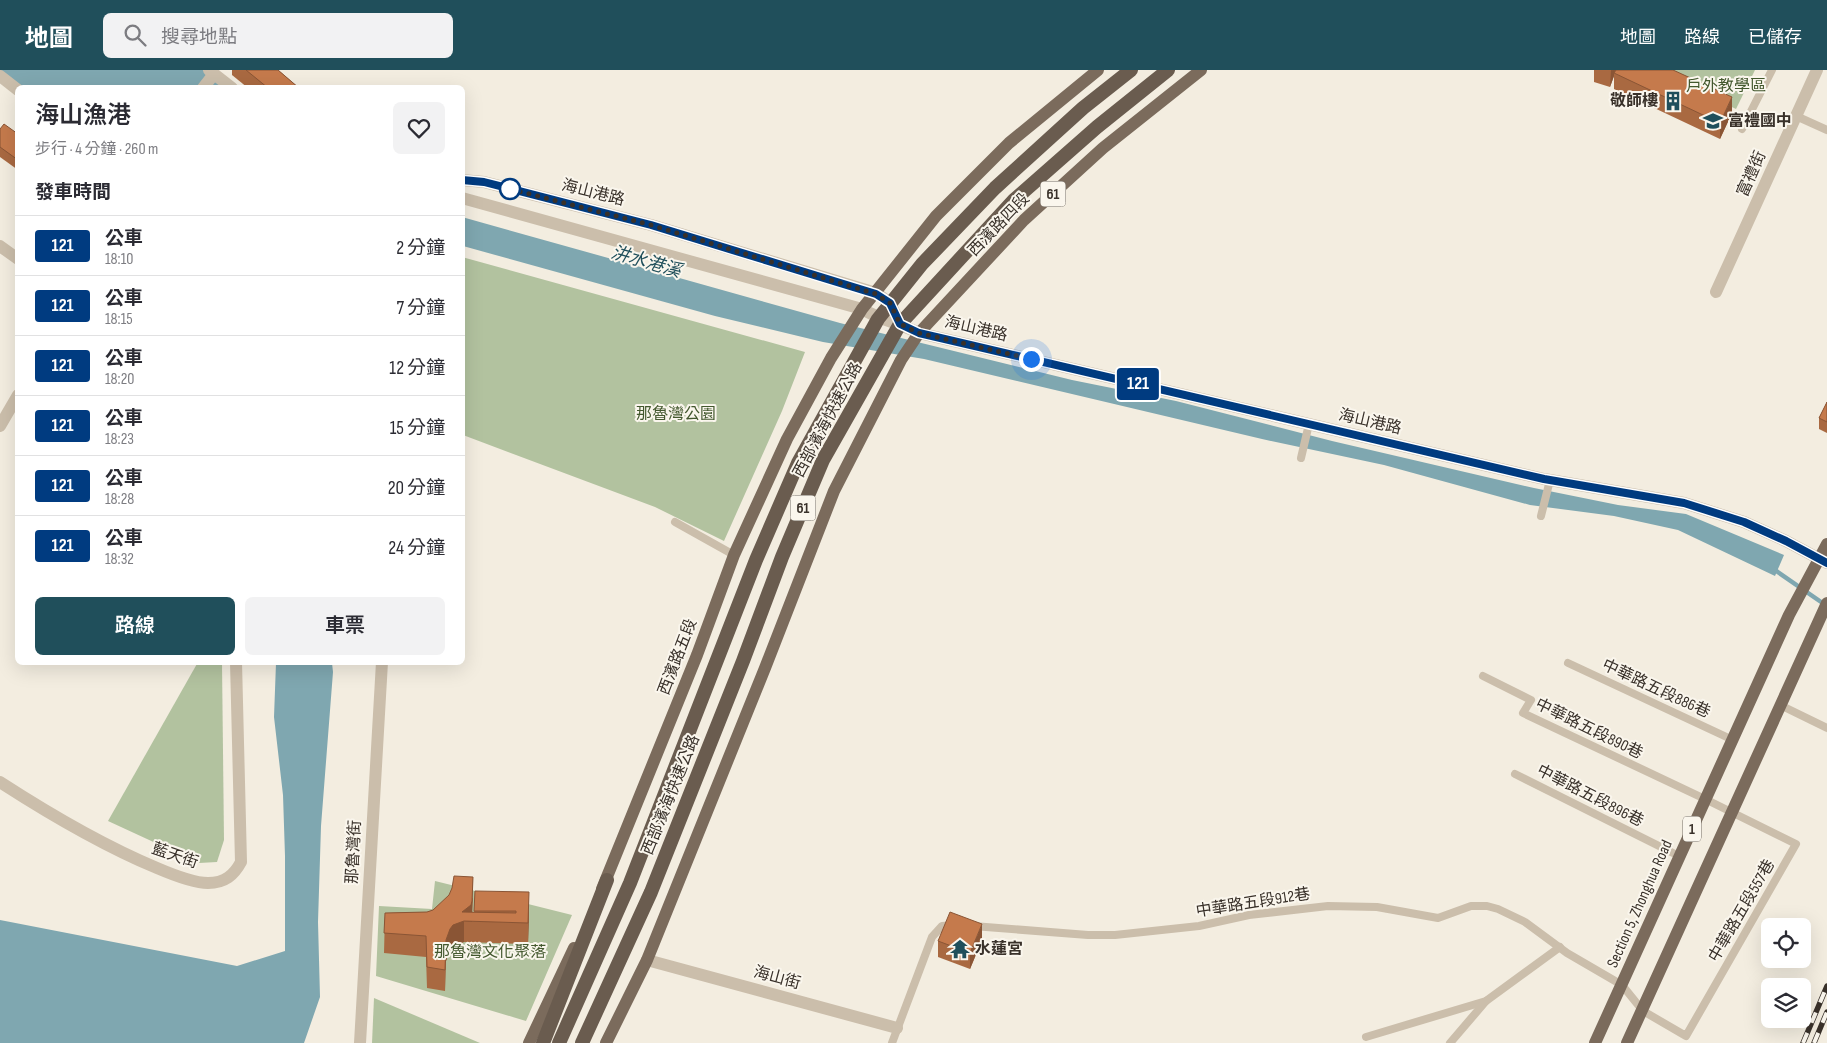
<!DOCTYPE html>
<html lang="zh-TW">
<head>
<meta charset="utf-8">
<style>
  :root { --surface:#fff; --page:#f2f2f3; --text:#2b2b33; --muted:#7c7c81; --line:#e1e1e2; --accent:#204f5b }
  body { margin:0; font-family:"Sofia Sans Condensed","Noto Sans TC",sans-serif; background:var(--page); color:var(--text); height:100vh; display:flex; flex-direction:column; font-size:19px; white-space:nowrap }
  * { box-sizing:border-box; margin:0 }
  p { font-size:16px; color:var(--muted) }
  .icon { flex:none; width:28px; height:28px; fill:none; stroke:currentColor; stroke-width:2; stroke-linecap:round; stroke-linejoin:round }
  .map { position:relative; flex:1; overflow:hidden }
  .side { position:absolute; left:15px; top:15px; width:450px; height:580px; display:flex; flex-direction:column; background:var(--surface); border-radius:8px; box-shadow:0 5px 20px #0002 }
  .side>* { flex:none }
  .badge { padding:0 10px; border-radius:4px; font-size:18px; line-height:32px }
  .buttons { position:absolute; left:1761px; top:848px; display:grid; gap:10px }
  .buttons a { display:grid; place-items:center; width:50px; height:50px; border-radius:8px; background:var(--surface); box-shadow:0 5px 20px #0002; font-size:25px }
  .you { position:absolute; width:25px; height:25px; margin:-12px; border:4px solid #fff; border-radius:50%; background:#1a73e8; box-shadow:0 0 0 8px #1a73e833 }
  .map>.badge { position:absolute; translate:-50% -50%; box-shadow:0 0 0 2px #fff }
  h2 { padding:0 20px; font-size:19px; line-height:45px }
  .round { display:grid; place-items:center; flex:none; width:52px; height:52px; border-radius:8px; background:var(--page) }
  .summary { display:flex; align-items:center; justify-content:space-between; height:85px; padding:0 20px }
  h1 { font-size:24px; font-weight:600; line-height:38px }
  .action { display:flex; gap:10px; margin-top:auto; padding:10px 20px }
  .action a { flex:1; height:58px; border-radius:8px; background:var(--accent); color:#fff; font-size:20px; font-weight:600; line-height:58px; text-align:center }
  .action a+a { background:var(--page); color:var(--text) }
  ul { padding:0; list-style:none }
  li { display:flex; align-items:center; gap:15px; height:60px; padding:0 20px; border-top:1px solid var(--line) }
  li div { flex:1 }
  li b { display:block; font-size:19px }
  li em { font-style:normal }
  li .badge { min-width:55px; font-weight:700; text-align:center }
  header { display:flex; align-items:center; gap:30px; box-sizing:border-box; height:70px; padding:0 25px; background:var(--accent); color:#fff }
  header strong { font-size:24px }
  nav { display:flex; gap:28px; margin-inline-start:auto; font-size:18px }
  .search { width:350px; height:45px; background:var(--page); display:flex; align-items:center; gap:12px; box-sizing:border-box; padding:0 18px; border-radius:8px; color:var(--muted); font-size:19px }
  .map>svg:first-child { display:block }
</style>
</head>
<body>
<header>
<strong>地圖</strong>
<div class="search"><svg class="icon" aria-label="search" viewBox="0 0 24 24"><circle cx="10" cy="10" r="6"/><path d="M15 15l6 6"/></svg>搜尋地點</div>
<nav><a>地圖</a><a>路線</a><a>已儲存</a></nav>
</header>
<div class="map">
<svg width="1827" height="973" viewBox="0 0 1827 973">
  <rect width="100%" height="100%" fill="#f3ede0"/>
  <g fill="#b2c29f">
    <path d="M1669,0H1755L1736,39L1666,6Z"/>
    <path d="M462,187L805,282L782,341L724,471L655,437L463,365Z"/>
    <path d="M198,592L222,593L224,770L217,792L199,793L108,751Z"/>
    <path d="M435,811L572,845L526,951L376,906L379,836L432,839Z"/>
    <path d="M374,928L480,973H372Z"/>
  </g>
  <g fill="#7fa7b0">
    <path d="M0,0H206L226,17L18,18Z"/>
    <path d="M462,147L840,253L1072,310L1176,331L1332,371L1534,418L1618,435L1686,444L1784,485L1775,506L1678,460L1614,446L1530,435L1384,395L1262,369L924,289L823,272L715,246L463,176Z"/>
    <path d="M276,593H332L333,602L321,756L318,852L320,927L304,973H0V850L237,896L285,881V786L283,725L274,647Z"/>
  </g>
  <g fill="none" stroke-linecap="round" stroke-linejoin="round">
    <path stroke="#7fa7b0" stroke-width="4.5" d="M1772,498L1824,534"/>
    <g stroke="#cbbeab" stroke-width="8">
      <path d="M1796,46L1827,60"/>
      <path d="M1742,59L1772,0"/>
      <path d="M1301,388L1309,354"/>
      <path d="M1541,446L1550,410"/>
      <path d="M675,452L734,485"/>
      <path d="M1568,593L1733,670"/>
      <path d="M1780,635L1827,658"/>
      <path d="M1515,704L1679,786"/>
      <path d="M973,856L1088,865H1115L1199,856L1249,845L1328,836L1377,837L1438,848L1471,836H1487L1498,839L1525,852L1567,883L1622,915L1643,941L1686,966L1796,774L1705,729L1523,643L1531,630L1483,606"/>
      <path d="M1366,967L1486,931L1560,877"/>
      <path d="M892,973L932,867L942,856L954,855"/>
      <path d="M1450,973L1486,931"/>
    </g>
    <g stroke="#cbbeab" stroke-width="12">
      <path d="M209,0L232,18"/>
      <path d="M0,6L18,20"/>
      <path d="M203,18L214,4"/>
      <path d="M462,110L484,112L651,155L876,223L890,233L900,254"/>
      <path d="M462,128L862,239C881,250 900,254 919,263L1544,409L1684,433L1744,452L1786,471L1827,493"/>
      <path d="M0,176L18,189"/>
      <path d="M1716,222L1817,0"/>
      <path d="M0,356L18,325"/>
      <path d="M0,712C51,745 102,775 157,798C171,804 193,813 208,813C225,813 234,805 241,792L236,592"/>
      <path d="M647,890L897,958"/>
      <path d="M360,973L382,592"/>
    </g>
    <g stroke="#7b6b5c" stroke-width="12">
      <path d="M602,819L697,585L734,485L787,369L831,288L862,239L936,146L1009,73L1098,0"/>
      <path d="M529,973L574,878"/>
      <path d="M606,973L647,890L765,598L834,421L901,290L919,263L1024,150L1103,78L1201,0"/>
      <path d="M1595,973L1789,545L1827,474"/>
      <path d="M1627,973L1827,533"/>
    </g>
    <g stroke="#6a5c4f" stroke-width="14">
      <path d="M543,973L607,810"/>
      <path d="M559,973L630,813L756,490L798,393L878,249L922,194L995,118L1083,38L1131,0"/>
      <path d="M582,973L651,822L743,591L782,487L823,390L900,254L1014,130L1097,57L1168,0"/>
    </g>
    <defs>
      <g id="rail">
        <path d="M1803,973L1827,916"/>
        <path d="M1814,973L1827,942"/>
      </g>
    </defs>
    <use href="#rail" stroke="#39312a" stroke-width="5.5"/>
    <use href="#rail" stroke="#faf6ed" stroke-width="4" stroke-dasharray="11" stroke-linecap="butt"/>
  </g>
  <g fill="#a96941">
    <path d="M232,0H278L299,18H248L232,5Z"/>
    <path d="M1594,0H1673L1732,43L1720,69L1614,19V6L1610,17L1594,12Z"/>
    <path d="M0,59L18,64V100L0,87Z"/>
    <path d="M1827,332V363L1819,359V348Z"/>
    <path d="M475,821L529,842L528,874L464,872L453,876L450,880L446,891L445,921L427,918L426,887L384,883L385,843L427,842L473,828L472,842H474Z"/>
    <path d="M982,870L970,899L938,887V871Z"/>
  </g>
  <g fill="#8a5535">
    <path d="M1611,0H1616L1614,3V6L1610,17Z"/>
    <path d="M1732,27V43L1720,69V53Z"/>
    <path d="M473,807L472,852L464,851V872L453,876L450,880L446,891L445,921L446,870L450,859L462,842Z"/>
    <path d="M529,822V842L528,874V853Z"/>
    <path d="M982,854V870L970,899V883Z"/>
  </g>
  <g fill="#c57a4c" stroke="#8a5535">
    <path d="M246,0H278L299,18H268Z"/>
    <path d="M1616,0H1673L1732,27L1720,53L1614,3Z"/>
    <path d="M4,54L18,64V90L0,77V59Z"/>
    <path d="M1827,332V352L1819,348Z"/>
    <path d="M454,806L473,807L472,831L471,835L462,842L516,843V841H474L475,821L529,822L528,853L464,851L453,855L450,859L446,870L445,900L427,897L426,866L384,863L385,843L427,842L433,840L449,825L452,818Z"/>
    <path d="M950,842L982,854L970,883L938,871Z"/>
  </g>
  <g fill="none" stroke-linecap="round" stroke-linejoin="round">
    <defs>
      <path id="line" d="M462,110L484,112L651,155L876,224L890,233L900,254L919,263L1544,409L1684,433L1744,452L1786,471L1827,493"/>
    </defs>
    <use href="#line" stroke="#fff" stroke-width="11"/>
    <use href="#line" stroke="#003b80" stroke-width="8"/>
    <path stroke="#39312a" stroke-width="5" stroke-dasharray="0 9" d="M510,119L502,117L651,155L876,224L890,233L900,254L919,263L1031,289"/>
  </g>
  <defs>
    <symbol id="building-bare" viewBox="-9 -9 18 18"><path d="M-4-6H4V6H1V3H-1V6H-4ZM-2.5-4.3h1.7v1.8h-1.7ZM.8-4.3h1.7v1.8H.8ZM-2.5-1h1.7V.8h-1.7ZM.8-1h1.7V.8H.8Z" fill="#204f5b" stroke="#faf6ed" stroke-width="2.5" paint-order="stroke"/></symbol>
    <symbol id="school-bare" viewBox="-9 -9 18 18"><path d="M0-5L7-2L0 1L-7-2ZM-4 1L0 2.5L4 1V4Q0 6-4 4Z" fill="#204f5b" stroke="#faf6ed" stroke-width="2.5" paint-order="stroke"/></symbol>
    <symbol id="temple-bare" viewBox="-9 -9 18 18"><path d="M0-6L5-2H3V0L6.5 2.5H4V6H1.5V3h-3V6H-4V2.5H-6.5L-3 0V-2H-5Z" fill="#204f5b" stroke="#faf6ed" stroke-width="2.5" paint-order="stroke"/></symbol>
  </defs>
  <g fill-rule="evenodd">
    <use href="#building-bare" x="1659" y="17" width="28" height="28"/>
    <use href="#school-bare" x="1699" y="37" width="28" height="28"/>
    <use href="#temple-bare" x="946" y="865" width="28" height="28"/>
  </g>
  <circle fill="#fff" stroke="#003b80" stroke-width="2.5" cx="510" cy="119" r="10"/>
  <g text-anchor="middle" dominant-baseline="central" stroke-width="4" stroke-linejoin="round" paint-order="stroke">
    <g fill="#faf6ed" stroke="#736c64" stroke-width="1">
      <rect x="1040.5" y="111.5" width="25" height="25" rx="4"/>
      <rect x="790.5" y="425.5" width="25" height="25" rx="4"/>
      <rect x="1683" y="746.5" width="18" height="25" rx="4"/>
    </g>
    <g font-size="15" font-weight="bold" fill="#39312a">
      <text x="1053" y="124">61</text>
      <text x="803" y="438">61</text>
      <text x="1692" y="759">1</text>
    </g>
    <g font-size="16" fill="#43582e" stroke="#faf6ed">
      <text x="1726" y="16">戶外教學區</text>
      <text x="676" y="344">那魯灣公園</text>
      <text x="490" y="882">那魯灣文化聚落</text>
    </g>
    <g font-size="16" font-weight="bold" fill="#39312a" stroke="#faf6ed" text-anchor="start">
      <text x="1658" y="31" text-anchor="end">敬師樓</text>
      <text x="1728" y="51">富禮國中</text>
      <text x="975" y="879">水蓮宮</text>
    </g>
    <g font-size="16" fill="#39312a" stroke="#faf6ed">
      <text transform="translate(1752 104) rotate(-66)">富禮街</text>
      <text transform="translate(593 123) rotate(14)">海山港路</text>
      <text transform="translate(999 155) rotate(-46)">西濱路四段</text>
      <text transform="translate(976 259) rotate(13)">海山港路</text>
      <text transform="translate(828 350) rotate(-62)">西部濱海快速公路</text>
      <text transform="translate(1370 352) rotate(13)">海山港路</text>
      <text transform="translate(678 587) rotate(-69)">西濱路五段</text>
      <text transform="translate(1656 619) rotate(25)">中華路五段886巷</text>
      <text transform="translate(1589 659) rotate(26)">中華路五段890巷</text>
      <text transform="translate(671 725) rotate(-68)">西部濱海快速公路</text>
      <text transform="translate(1590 726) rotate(27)">中華路五段896巷</text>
      <text transform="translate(354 782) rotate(-87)">那魯灣街</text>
      <text transform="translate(175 786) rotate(19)">藍天街</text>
      <text transform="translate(1253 833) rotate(-9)">中華路五段912巷</text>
      <text transform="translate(1640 834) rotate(-66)">Section 5, Zhonghua Road</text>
      <text transform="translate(1742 841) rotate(-60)">中華路五段557巷</text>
      <text transform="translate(777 908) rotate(15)">海山街</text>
    </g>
    <g font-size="18" font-style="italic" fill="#204f5b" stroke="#faf6ed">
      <text transform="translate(646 192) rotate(16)">汫水港溪</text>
    </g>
  </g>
</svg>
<div class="buttons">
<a><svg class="icon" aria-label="locate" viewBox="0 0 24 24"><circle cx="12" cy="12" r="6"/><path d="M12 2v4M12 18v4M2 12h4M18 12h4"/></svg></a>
<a><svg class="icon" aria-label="layers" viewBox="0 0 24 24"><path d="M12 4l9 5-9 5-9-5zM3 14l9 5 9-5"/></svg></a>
</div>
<div class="you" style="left:1031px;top:289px"></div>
<b class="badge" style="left:1138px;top:314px;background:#003b80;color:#fff">121</b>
<section class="side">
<div class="summary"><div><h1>海山漁港</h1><p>步行 · 4 分鐘 · 260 m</p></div><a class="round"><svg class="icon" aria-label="heart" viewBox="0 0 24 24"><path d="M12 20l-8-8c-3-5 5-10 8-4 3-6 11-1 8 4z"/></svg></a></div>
<h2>發車時間</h2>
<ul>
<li><span class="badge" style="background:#003b80;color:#fff">121</span><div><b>公車</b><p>18:10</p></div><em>2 分鐘</em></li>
<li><span class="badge" style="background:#003b80;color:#fff">121</span><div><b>公車</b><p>18:15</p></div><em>7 分鐘</em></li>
<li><span class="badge" style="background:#003b80;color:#fff">121</span><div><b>公車</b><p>18:20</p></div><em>12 分鐘</em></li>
<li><span class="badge" style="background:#003b80;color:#fff">121</span><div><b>公車</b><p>18:23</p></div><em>15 分鐘</em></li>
<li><span class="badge" style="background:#003b80;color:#fff">121</span><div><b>公車</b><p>18:28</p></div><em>20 分鐘</em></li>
<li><span class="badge" style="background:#003b80;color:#fff">121</span><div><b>公車</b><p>18:32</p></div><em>24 分鐘</em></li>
</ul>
<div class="action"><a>路線</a><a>車票</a></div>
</section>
</div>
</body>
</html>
